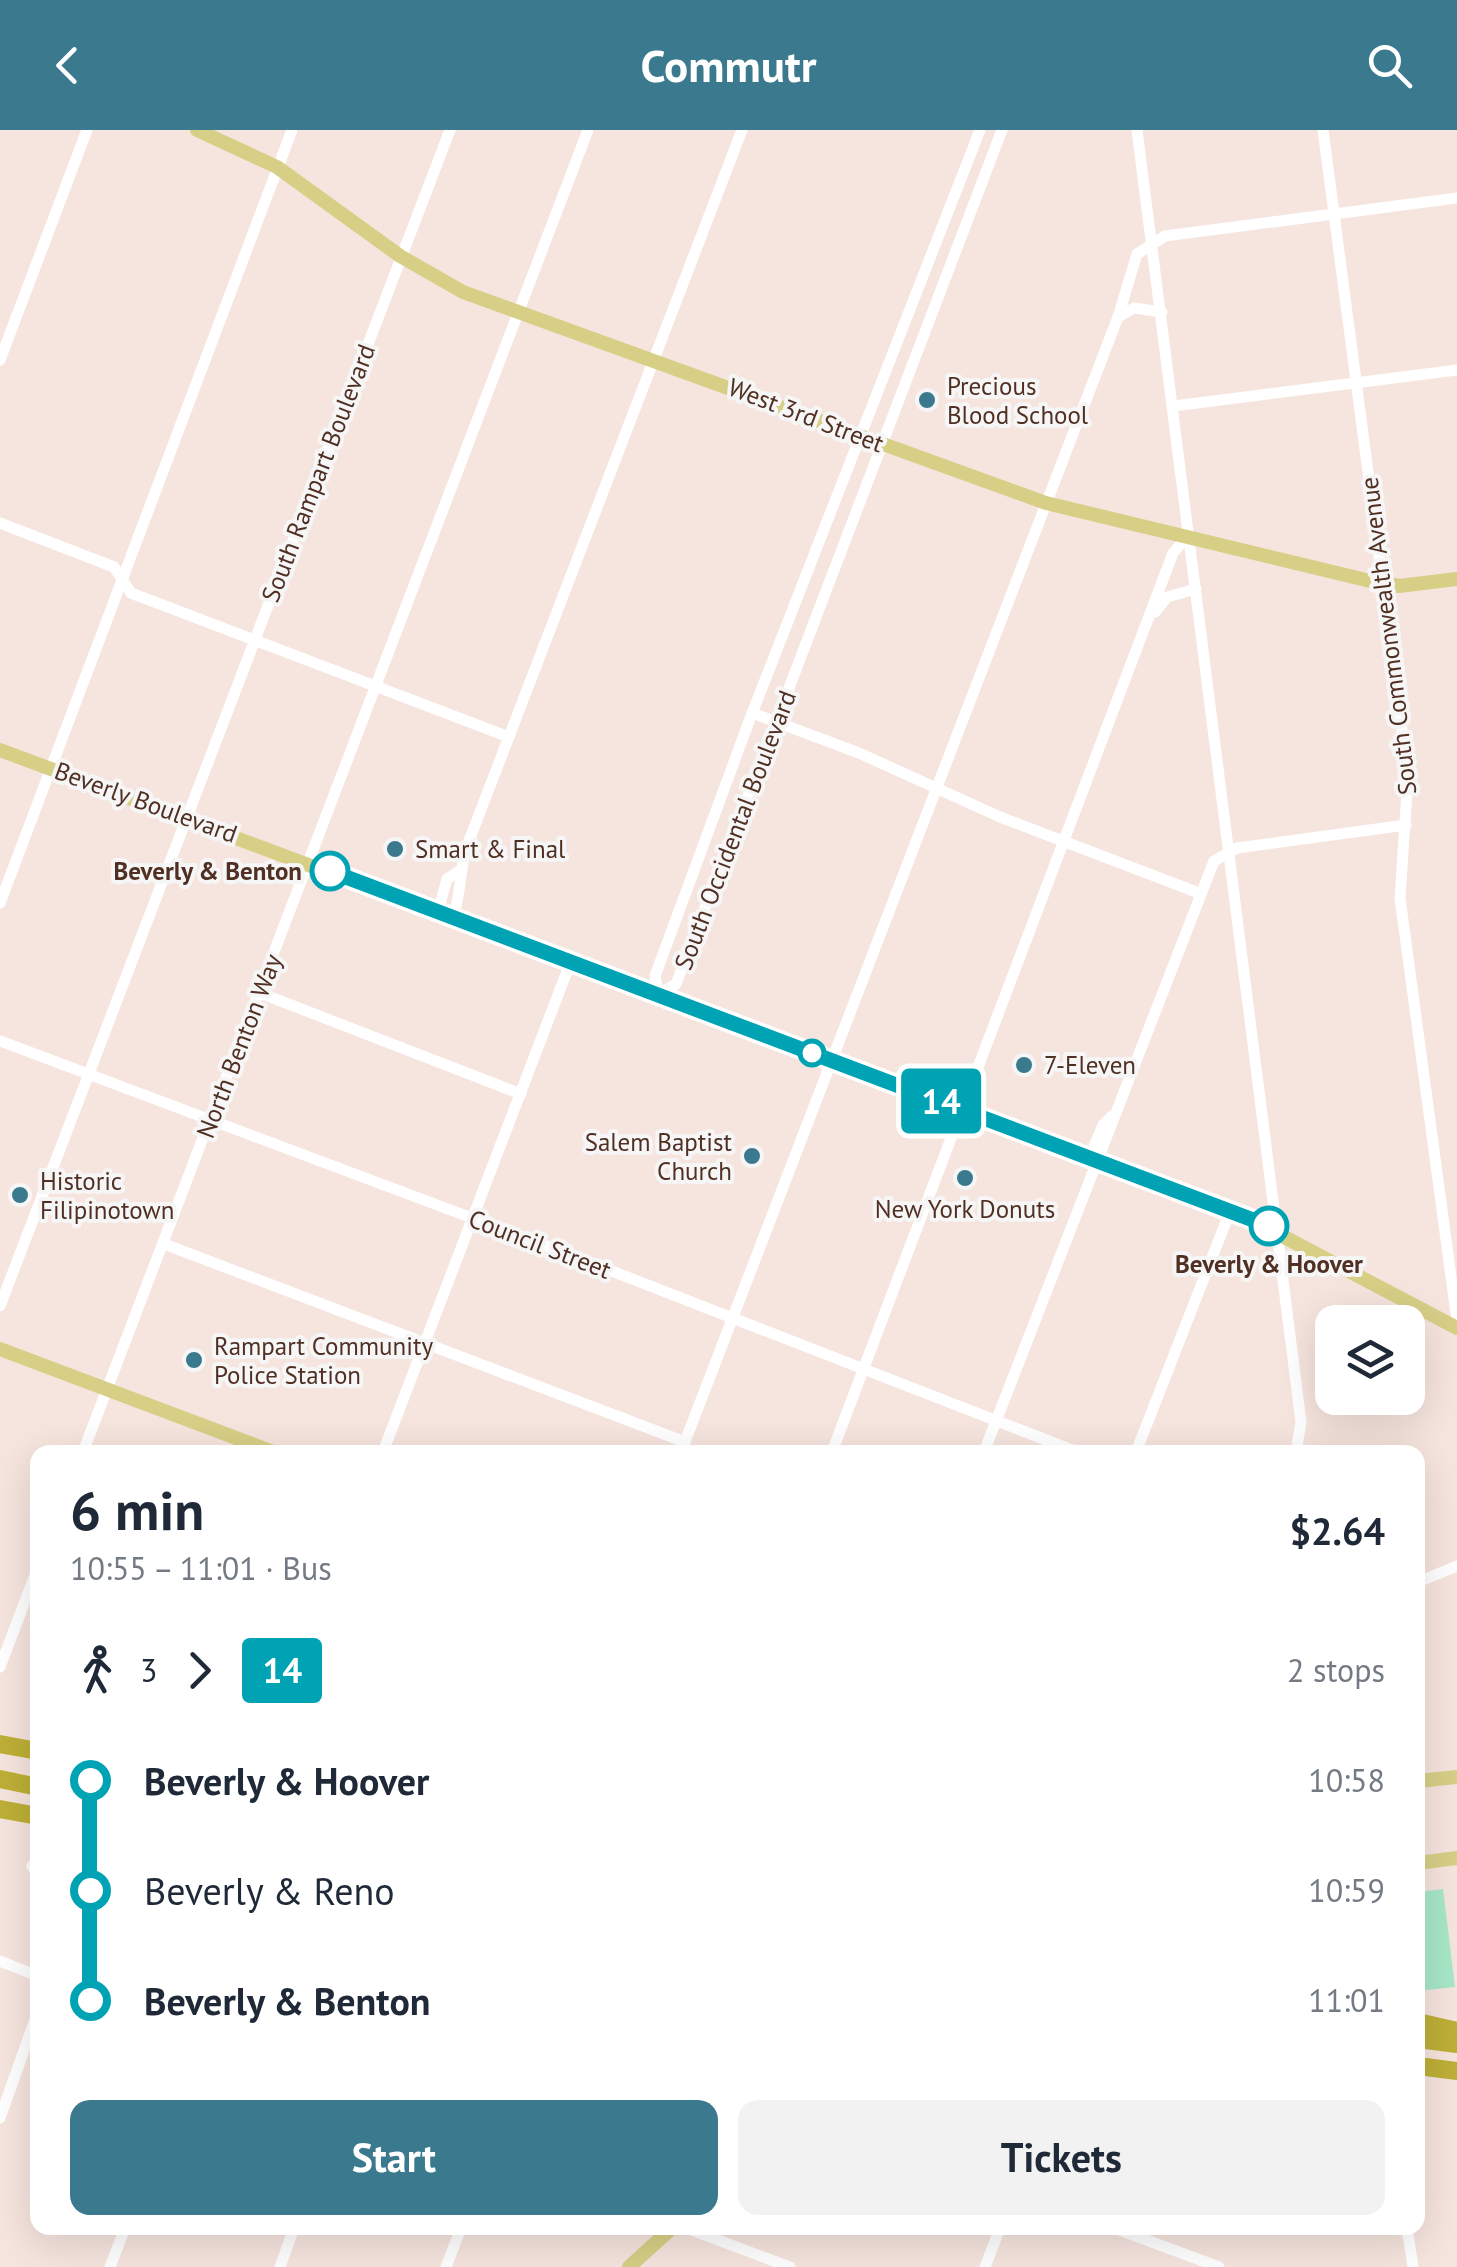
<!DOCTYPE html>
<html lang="en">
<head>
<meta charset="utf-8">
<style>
  :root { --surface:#fff; --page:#f2f2f3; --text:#1f2937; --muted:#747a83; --accent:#3b798e }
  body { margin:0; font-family:"PT Sans",sans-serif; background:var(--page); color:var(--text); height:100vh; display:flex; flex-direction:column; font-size:38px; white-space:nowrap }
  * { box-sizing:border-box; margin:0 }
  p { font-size:32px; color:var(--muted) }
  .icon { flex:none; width:55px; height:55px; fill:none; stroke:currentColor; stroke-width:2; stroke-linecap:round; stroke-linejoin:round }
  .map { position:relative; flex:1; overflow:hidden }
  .drawer { position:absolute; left:30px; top:1315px; width:1395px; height:790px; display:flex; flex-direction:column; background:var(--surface); border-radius:20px; box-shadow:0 10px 40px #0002 }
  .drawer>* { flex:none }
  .badge { padding:0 20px; border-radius:8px; font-size:35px; line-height:65px }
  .controls { position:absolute; left:1315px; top:1175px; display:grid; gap:20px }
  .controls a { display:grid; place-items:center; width:110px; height:110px; border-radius:20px; background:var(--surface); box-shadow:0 10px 40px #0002; font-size:50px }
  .map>.badge { position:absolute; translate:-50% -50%; box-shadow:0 0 0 5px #fff }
  .legs { display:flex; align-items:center; gap:15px; height:110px; padding:0 40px; font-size:32px }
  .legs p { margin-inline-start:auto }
  .head { display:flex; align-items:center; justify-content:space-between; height:170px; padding:0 40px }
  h1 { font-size:55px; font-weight:800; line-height:75px }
  .action { display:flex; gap:20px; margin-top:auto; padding:20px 40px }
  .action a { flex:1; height:115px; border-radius:20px; background:var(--accent); color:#fff; font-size:40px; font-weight:800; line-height:115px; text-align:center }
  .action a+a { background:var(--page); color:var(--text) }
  ul { padding:0 40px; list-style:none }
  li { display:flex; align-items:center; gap:35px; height:110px; font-size:38px }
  li i { display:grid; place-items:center; width:15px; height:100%; margin:0 12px; background:currentColor }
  li i::after { content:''; width:25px; height:25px; margin:-12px; border:8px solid; border-radius:50%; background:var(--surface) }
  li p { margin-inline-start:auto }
  li:first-child i { background:linear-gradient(#0000 50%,currentColor 0) }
  li:last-child i { background:linear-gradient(currentColor 50%,#0000 0) }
  header { display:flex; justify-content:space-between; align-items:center; height:130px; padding:0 40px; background:var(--accent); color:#fff; font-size:45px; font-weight:800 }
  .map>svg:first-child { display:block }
</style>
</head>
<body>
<header><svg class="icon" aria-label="back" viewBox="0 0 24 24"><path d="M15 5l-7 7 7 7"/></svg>Commutr<svg class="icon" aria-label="search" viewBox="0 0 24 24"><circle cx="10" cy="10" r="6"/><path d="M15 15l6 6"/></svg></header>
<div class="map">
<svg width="1457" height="2137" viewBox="0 0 1457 2137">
  <rect width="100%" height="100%" fill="#f6e4de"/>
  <path fill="#a7e7c7" d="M1443,1759L1455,1857L1418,1861V1762Z"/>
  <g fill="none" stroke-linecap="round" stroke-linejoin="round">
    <g stroke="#fff" stroke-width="11">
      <path d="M980,0L751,586L655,846L659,864L676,854L1002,0"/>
      <path d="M1137,0L1301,1292L1296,1322"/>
      <path d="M1323,0L1408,646L1400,768L1457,1191"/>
      <path d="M1118,187L1134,178L1162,182"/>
      <path d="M0,230L87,0"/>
      <path d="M1173,276L1457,240"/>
      <path d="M0,393L114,437L131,463L509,607"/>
      <path d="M1155,482L1167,467L1196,459"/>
      <path d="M752,583L859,623L1000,687L1199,763"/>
      <path d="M0,773L292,0"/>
      <path d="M438,781L447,749L459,741"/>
      <path d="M453,786C462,762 459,740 467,716L742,0"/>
      <path d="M260,863L521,964"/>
      <path d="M0,911L568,1124L1077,1322"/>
      <path d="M1090,1026L1103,995L1112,986"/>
      <path d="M164,1114L685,1312"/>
      <path d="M0,1176L450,0"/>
      <path d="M83,1322L588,0"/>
      <path d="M383,1322L571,831"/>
      <path d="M681,1322L1118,187L1137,124L1165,106L1457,68"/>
      <path d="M832,1322L1173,423L1186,408"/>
      <path d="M984,1322L1214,731L1237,718L1406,695"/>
      <path d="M1136,1322L1231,1079"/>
      <path d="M1418,1452L1457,1436"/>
      <path d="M0,1537L38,1437"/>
      <path d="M38,1727L32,1736L38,1746"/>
      <path d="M0,1831L38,1846"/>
      <path d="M0,1988L38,1881"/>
      <path d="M686,2098L790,2137"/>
      <path d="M1114,2098L1219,2137"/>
      <path d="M1407,2098L1413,2137"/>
      <path d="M110,2137L125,2098"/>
      <path d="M280,2137L294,2098"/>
      <path d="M446,2137L461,2098"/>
      <path d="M985,2137L1000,2098"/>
    </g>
    <g stroke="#d7cf86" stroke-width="14">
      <path d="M197,0L277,37L400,126L463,162L1046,373L1366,450L1399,456L1457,449"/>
      <path d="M0,620L1231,1079L1457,1198"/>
      <path d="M0,1219L273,1322"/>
      <path d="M1418,1651L1457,1647"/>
      <path d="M1418,1733L1457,1728"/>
      <path d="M629,2137L672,2098"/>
    </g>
    <g stroke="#bdaf36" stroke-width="18">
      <path d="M0,1614L38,1621"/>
      <path d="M0,1649L38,1657"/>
      <path d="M0,1679L38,1686"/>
      <path d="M1418,1892L1457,1901"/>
      <path d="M1418,1909L1457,1914"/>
      <path d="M1418,1936L1457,1941"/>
    </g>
  </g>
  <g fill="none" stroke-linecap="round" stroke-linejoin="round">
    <defs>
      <path id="line-1" d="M330,741L1269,1096"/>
    </defs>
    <use href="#line-1" stroke="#fff" stroke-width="22"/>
    <use href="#line-1" stroke="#00a3b4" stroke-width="15"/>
  </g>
  <g fill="#3b798e" stroke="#f6f6f6" stroke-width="4">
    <circle cx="927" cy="270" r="10"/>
    <circle cx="395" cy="719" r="10"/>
    <circle cx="1024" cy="935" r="10"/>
    <circle cx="752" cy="1026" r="10"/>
    <circle cx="965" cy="1048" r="10"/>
    <circle cx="20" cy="1065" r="10"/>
    <circle cx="194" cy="1230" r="10"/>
  </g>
  <g fill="#fff" stroke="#00a3b4" stroke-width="5">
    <circle cx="330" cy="741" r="18"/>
    <circle cx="812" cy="923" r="12"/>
    <circle cx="1269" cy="1096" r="18"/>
  </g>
  <g text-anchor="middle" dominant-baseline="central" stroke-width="8" stroke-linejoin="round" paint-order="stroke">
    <g font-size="25" fill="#513023" stroke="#f6f6f6" text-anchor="start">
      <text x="947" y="256">Precious<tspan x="947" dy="29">Blood School</tspan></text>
      <text x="415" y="719">Smart &amp; Final</text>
      <text x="1044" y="935">7-Eleven</text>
      <text x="732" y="1012" text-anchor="end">Salem Baptist<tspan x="732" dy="29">Church</tspan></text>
      <text x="40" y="1051">Historic<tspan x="40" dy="29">Filipinotown</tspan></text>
      <text x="965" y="1079" text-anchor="middle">New York Donuts</text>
      <text x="214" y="1216">Rampart Community<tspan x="214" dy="29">Police Station</tspan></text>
    </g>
    <g font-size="25" fill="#513023" stroke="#f6f6f6">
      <text transform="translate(806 285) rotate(21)">West 3rd Street</text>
      <text transform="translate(318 343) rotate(-69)">South Rampart Boulevard</text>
      <text transform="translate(1388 506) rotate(-97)">South Commonwealth Avenue</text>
      <text transform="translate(146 672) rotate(20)">Beverly Boulevard</text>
      <text transform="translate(735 700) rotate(-69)">South Occidental Boulevard</text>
      <text transform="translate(239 916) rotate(-69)">North Benton Way</text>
      <text transform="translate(540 1114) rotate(21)">Council Street</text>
    </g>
    <g font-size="25" font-weight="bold" fill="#513023" stroke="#f6f6f6" text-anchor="end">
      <text x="302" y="741">Beverly &amp; Benton</text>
      <text x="1269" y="1134" text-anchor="middle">Beverly &amp; Hoover</text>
    </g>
  </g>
</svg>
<div class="controls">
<a><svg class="icon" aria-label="layers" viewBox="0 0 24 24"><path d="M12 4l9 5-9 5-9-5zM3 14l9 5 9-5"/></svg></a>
</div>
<b class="badge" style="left:941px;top:971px;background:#00a3b4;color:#fff">14</b>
<section class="drawer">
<div class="head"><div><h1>6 min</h1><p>10:55 – 11:01 · Bus</p></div><b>$2.64</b></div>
<div class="legs"><svg class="icon" aria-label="walk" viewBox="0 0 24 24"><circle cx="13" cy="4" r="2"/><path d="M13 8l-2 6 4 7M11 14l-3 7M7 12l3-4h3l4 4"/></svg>3<svg class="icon" aria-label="forward" viewBox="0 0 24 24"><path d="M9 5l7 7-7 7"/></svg><b class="badge" style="background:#00a3b4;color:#fff">14</b><p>2 stops</p></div>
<ul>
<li><i style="color:#00a3b4"></i><b>Beverly &amp; Hoover</b><p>10:58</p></li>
<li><i style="color:#00a3b4"></i><span>Beverly &amp; Reno</span><p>10:59</p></li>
<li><i style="color:#00a3b4"></i><b>Beverly &amp; Benton</b><p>11:01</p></li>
</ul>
<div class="action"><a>Start</a><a>Tickets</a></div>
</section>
</div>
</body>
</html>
